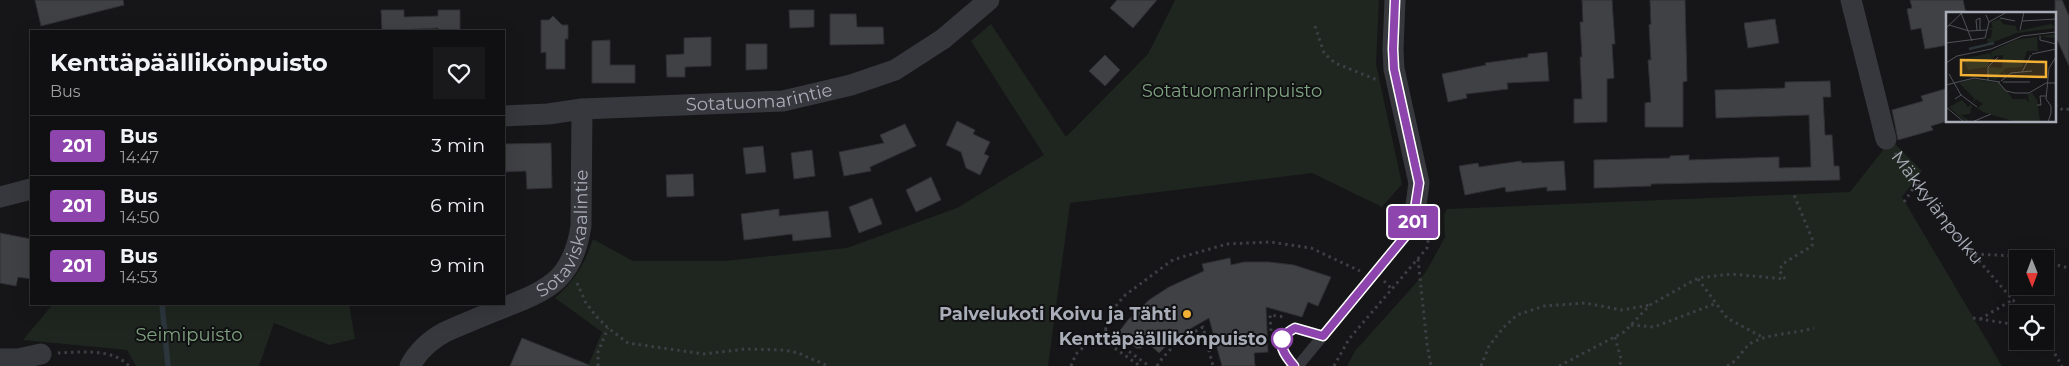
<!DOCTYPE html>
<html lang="en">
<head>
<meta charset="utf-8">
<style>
  :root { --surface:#101012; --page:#19191b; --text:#f1f3f6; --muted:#9c9d9f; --line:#303032 }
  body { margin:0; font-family:Montserrat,sans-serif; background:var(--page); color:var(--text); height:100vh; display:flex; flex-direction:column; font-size:19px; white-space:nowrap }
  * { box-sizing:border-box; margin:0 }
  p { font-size:16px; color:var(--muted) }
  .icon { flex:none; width:28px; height:28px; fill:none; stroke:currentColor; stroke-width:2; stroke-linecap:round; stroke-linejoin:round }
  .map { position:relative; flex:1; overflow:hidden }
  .panel { position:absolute; left:30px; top:30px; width:475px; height:275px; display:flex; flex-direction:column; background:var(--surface); border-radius:0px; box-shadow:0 5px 20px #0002,0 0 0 1px var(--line) }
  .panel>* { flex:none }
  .badge { padding:0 10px; border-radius:4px; font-size:18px; line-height:32px }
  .needle { width:32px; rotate:179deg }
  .tools { position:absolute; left:2009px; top:250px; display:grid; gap:10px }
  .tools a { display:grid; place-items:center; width:45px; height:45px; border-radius:0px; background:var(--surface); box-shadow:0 5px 20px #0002,0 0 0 1px var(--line); font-size:25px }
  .map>.badge { position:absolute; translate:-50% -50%; box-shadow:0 0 0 2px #fff }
  .round { display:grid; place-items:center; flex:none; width:52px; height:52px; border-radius:0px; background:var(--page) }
  .overview { display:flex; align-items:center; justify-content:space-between; height:85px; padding:0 20px }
  h1 { font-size:24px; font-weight:700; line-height:38px }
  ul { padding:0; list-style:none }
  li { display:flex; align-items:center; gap:15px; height:60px; padding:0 20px; border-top:1px solid var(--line) }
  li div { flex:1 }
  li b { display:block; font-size:19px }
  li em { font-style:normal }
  li .badge { min-width:55px; font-weight:700; text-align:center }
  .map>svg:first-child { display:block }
</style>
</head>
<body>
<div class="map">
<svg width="2069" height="366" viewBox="0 0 2069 366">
  <rect width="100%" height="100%" fill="#161618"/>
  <g fill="#1e261f">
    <path d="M1175,0H1379L1376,64L1402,184L1382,207L1312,173L1070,203L1048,366H588L602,332L555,298C574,281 585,264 593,239L633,261H725L847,248L957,208L1044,155L971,41L991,24L1066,137L1148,54Z"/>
    <path d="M1891,140L1922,171L1902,197L2002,366H1347L1355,351L1426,272L1445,237L1444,215L1447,209L1850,192Z"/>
    <path d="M53,304H349L355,339L329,345L274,323L259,366H136L127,350L23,340Z"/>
  </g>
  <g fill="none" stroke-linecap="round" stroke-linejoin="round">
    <path stroke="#2c353c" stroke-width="5.5" d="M162,304L168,366"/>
  </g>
  <g fill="#404145" stroke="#303034">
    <path d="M35,0H123L124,5L41,26Z"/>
    <path d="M1117,0H1157L1133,28L1110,8Z"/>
    <path d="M1582,0H1612L1615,44H1612L1614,78L1607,79V122L1574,123V99H1582L1580,57H1582L1580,22H1583Z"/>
    <path d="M1650,0H1685L1687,81L1683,82V127H1645V103L1651,102L1648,60H1651L1649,25L1651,24Z"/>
    <path d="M1910,0H1963L1966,14H1948V45L1925,49L1921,28L1911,30L1907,9L1912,8Z"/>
    <path d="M2055,0H2062L2069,16V66L2055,35Z"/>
    <path d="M381,10H404V17L438,16V10H460V31H439L438,28L382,31Z"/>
    <path d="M789,10H814V27L790,28Z"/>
    <path d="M830,14H856L857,27H883L884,44L830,45Z"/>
    <path d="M553,16L562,25H568V39H565V69H546V52L541,53V20H549Z"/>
    <path d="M1775,19L1779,43L1748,48L1744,23Z"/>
    <path d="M711,37V66L685,67V77H667L666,55L684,54V38Z"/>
    <path d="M610,40V65H635V83H592V41Z"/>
    <path d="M746,44H767V69L746,70Z"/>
    <path d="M1547,52L1549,81L1507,83L1508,89L1466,94L1467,98L1448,102L1442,74L1486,65L1485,63L1528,57V54Z"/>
    <path d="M1105,55L1120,70L1105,86L1089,71Z"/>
    <path d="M1830,81L1831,97H1823L1825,135H1832L1834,166H1839L1840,180L1651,184V186L1594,188V160L1670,158V156L1689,155V160L1779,157V168L1811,167L1809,115L1716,118L1715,90L1785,88V82Z"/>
    <path d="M1948,88V121L1931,126L1933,130L1898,140L1892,110L1923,101L1921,96Z"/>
    <path d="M957,121L975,130L973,134L990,142L984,154L989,156L980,175L966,168L961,152L946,145Z"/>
    <path d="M905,124L916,146L870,167L871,171L844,176L839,152L884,143L880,135Z"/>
    <path d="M551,143L552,188L527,189L526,171L504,172V144Z"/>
    <path d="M763,146L766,172L746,174L743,148Z"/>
    <path d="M812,150L815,176L794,179L791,153Z"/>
    <path d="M1521,161L1522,163L1564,161L1566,190L1547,191V187L1506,192L1505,187L1465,195L1459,166L1478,163L1479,167Z"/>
    <path d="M693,174L694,196L667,197L666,175Z"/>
    <path d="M931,177L941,200L916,212L906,190Z"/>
    <path d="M872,198L882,224L859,233L849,207Z"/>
    <path d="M779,209V216L828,211L831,237L793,241L792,234L744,240L741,214Z"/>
    <path d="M0,233L31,239V279L18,277L16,286L0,283Z"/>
    <path d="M1230,258L1231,265L1244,262H1269L1294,265L1331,277L1318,306L1308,302L1302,317L1266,307L1268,352L1254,353L1255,366H1222L1209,318L1174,338L1159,353L1147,342L1141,348H1136L1118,333L1128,320L1149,300L1169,287L1204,271L1202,264Z"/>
    <path d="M522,338L589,365V366H510Z"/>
  </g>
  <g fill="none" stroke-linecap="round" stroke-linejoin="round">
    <g stroke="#3d3f44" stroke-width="3" stroke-dasharray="2.5 4" stroke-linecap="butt">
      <path d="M1315,26L1324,53L1335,63L1377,80"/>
      <path d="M2055,105L2063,110L2069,109"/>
      <path id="s1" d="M1895,153L1955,233L2025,314"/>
      <path d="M1904,202L1917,183"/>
      <path d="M1429,235L1437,214L1436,207"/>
      <path d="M1975,254L2016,256L2029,259"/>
      <path d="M1418,259L1427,344L1431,366"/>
      <path d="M2045,262L2069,268"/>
      <path d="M1698,279L1727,318L1764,338"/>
      <path d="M1785,279L1779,270L1784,263L1812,246L1813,241L1794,195"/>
      <path d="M1384,281L1392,289"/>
      <path d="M577,283L586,303L597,317L608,328L628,343L704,354L745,349L784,350L798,353L828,366"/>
      <path d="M1973,318L2018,325"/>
      <path d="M1980,319L2014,299"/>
      <path d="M1631,325L1654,327L1717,303"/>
      <path d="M1105,330L1112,339L1149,366"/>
      <path d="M1271,331L1270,315L1285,317"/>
      <path d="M1099,337L1140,366"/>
      <path d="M1615,337L1621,359L1620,366"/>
      <path d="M2045,337L2062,366"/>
      <path d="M58,353C80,352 113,348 129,366"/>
      <path d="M598,366V352L608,328"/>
      <path d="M1071,366L1076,354L1089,342L1103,335L1115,307L1124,296L1171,261L1182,257L1227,244L1270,242L1311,248L1360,271"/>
      <path d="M1157,366C1168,348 1185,337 1203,327L1213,366"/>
      <path d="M1334,366L1349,339L1427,248L1429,235L1426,228"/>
      <path d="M1481,366L1489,346L1503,328L1517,315L1544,306L1585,303L1622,310L1650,305"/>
      <path d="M1559,366L1624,332L1650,305L1698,278L1731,274L1785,279"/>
      <path d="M1727,366C1740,360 1743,347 1753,342C1772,333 1794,334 1814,328"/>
    </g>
    <g stroke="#37383d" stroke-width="11">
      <path d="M1294,366C1281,351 1274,339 1295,328L1323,336"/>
      <path d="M1298,366L1412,228L1416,205"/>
    </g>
    <g stroke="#37383d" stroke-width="21">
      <path d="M1395,0L1393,49L1394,69L1419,183L1416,205"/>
      <path d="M1851,0L1886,139"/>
      <path id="s2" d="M504,116L548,114L582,109L783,101L851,85L895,70L943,39L989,0"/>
      <path d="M0,197L31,189"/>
      <path d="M0,359H18L41,354"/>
      <path id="s3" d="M410,366C418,351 430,340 445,332C465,323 485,315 505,307C551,289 573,278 581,226L582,109"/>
    </g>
  </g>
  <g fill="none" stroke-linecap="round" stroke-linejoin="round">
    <defs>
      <path id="line" d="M1294,366C1281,351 1274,339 1295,328L1323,336L1412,228L1419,183L1394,69L1393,49L1395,0"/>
    </defs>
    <use href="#line" stroke="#fff" stroke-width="11"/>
    <use href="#line" stroke="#8e44ad" stroke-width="8"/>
  </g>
  <circle fill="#f2b134" stroke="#111113" stroke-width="2" cx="1187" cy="314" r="5"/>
  <circle fill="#fff" stroke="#8e44ad" stroke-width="2.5" cx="1282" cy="339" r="10"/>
  <g text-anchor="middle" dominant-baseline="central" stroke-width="4" stroke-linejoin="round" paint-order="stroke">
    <g font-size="18" fill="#7fa381" stroke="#111113">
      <text x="1232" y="91">Sotatuomarinpuisto</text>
      <text x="189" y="335">Seimipuisto</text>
    </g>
    <g font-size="18" fill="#a8adb8" stroke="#111113">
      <text stroke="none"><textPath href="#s2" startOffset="256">Sotatuomarintie</textPath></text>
      <text stroke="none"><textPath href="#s1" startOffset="69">Mäkkylänpolku</textPath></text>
      <text stroke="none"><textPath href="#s3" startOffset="220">Sotaviskaalintie</textPath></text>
    </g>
    <g font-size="18" font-weight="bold" fill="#a8adb8" stroke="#111113" text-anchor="end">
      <text x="1177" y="314">Palvelukoti Koivu ja Tähti</text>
    </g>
    <g font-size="18" font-weight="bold" fill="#a8adb8" stroke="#111113" text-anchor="end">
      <text x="1267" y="339">Kenttäpäällikönpuisto</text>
    </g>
  </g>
  <g transform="translate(1946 12)">
    <rect width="110" height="110" fill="#161618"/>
    <path d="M54,7L57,12L70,14L71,19L105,12L110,16L71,21L42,32L41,27L45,26L46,18L42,16H47L45,10ZM110,22V26L91,24L92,39H81L76,55L61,56L57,58L60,63L56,59L50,68L43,66V55L56,56L57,43L48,44L41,55L22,58L17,47L44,41L46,46L45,40L69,28ZM28,67L54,71L67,87H80L83,91L82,82L86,81L91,88L94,109L70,110L37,100L31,96L37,92L30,87L27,91L28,86L13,71L8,73L22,68ZM16,88L22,95L26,92L24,102L15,103L25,110H20L3,95Z" fill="#1e261f"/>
    <path fill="none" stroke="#2c353c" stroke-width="2.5" d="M23,37L48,31"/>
    <path fill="none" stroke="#505258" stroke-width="1" d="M15,1L26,29M54,6L69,9M76,9L110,7M43,10L61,0M3,13L23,19L41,18M1,15L17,0M31,18L30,8L34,6V18M74,18L78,0M94,24V28L110,32M0,31L39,26L43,10L40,3M86,42L110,37M0,51L11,44L45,37L76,24L110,20M76,60L85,43M3,62L15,83L9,87M42,68V55L52,45M55,69L65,61L86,59M52,70L60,79L69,81H83L100,71H110M57,70H84M0,73L28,66L54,70M15,83L31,95M91,93H95L94,84H100M0,95L18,110M26,110L45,102M102,110L105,101V94L100,87L103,56L110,45"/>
    <path fill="#f2b134" fill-opacity="0.15" stroke="#f2b134" stroke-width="2.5" d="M15,48L100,50V65L15,63Z"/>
    <rect width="110" height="110" fill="none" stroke="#a8adb8" stroke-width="2.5"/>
  </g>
</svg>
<div class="tools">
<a><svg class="needle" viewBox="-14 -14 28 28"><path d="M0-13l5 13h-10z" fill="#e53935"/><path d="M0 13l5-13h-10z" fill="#9c9d9f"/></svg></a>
<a><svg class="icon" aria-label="locate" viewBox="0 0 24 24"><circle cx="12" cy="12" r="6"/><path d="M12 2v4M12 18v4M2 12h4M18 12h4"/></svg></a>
</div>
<b class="badge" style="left:1413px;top:222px;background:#8e44ad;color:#fff">201</b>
<section class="panel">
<div class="overview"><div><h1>Kenttäpäällikönpuisto</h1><p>Bus</p></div><a class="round"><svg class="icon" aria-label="heart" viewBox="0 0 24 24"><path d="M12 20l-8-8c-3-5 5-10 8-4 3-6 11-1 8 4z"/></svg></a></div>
<ul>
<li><span class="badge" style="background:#8e44ad;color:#fff">201</span><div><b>Bus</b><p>14:47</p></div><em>3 min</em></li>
<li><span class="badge" style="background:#8e44ad;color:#fff">201</span><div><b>Bus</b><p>14:50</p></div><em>6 min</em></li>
<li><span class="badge" style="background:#8e44ad;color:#fff">201</span><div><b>Bus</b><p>14:53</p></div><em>9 min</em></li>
</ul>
</section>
</div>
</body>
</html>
